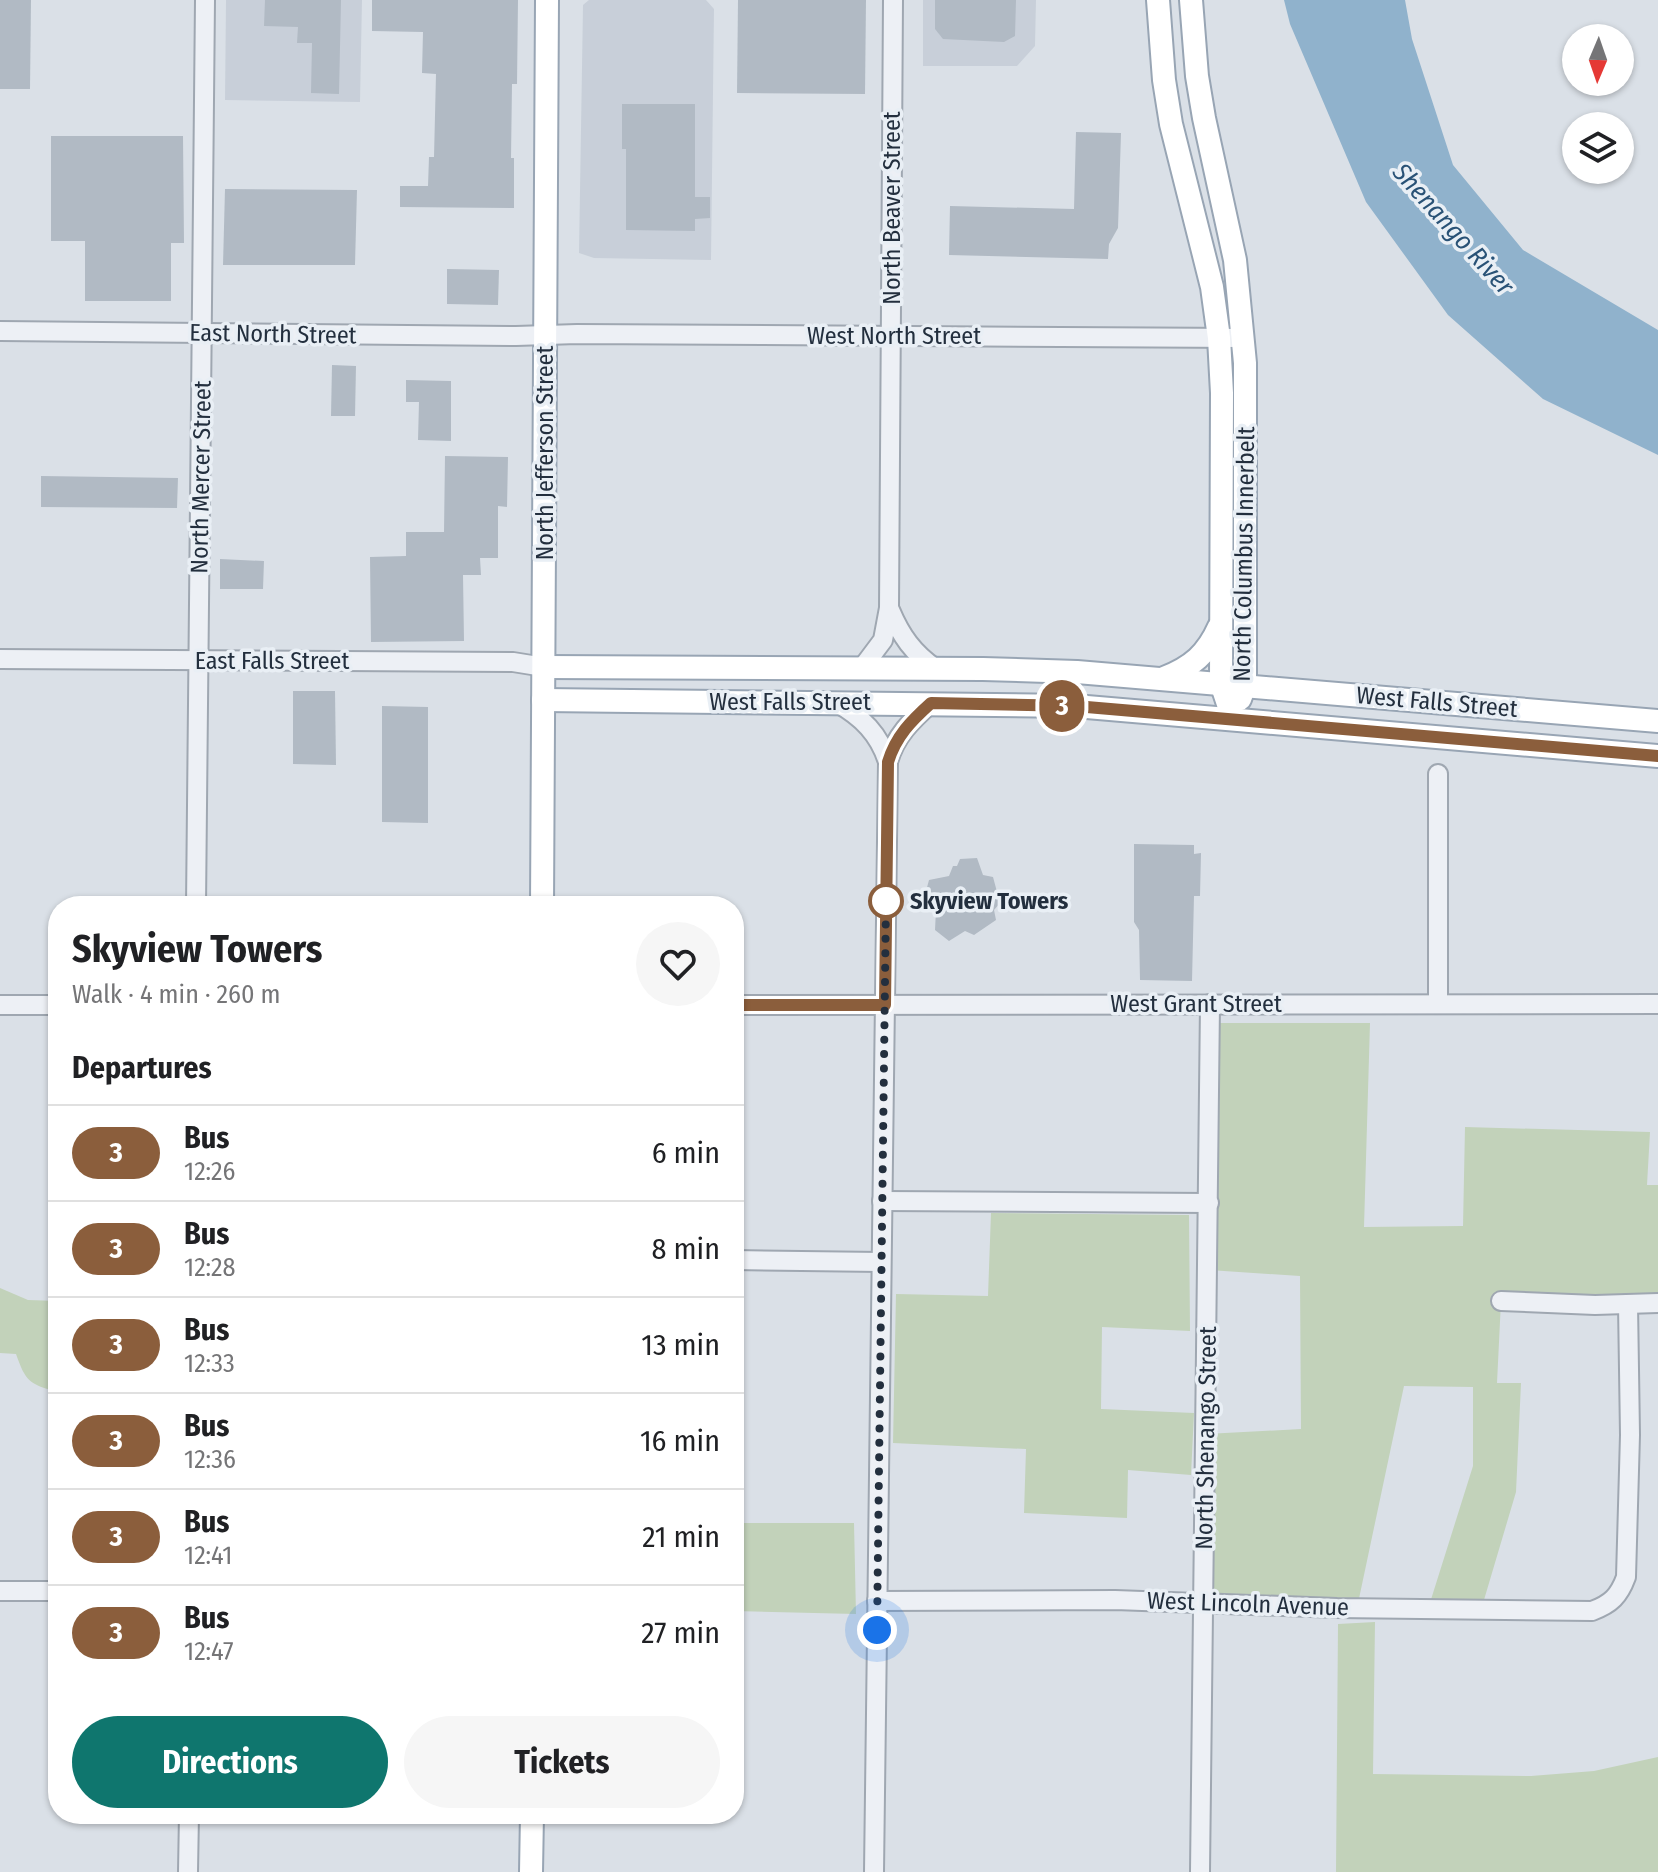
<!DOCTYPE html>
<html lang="en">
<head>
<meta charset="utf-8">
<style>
  :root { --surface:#fff; --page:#f6f6f6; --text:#202124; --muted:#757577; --line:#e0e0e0; --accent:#0f766e }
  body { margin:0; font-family:"Fira Sans Condensed",sans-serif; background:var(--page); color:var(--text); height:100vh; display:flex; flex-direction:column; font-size:30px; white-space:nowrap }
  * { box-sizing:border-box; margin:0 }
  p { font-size:26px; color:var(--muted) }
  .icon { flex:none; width:44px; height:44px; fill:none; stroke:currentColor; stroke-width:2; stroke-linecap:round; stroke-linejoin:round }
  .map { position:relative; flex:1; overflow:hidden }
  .sheet { position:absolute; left:48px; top:896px; width:696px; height:928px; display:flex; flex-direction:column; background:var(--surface); border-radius:32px; box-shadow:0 2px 6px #0004 }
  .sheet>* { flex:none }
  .badge { padding:0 16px; border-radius:26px; font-size:28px; line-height:52px }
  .needle { width:52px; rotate:182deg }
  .tools { position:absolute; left:1562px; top:24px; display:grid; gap:16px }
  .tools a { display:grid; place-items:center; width:72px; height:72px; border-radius:50%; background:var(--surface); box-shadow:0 2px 6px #0004; font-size:40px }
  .you { position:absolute; width:40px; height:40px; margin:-20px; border:6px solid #fff; border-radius:50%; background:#1a73e8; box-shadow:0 0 0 12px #1a73e833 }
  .map>.badge { position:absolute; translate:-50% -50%; box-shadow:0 0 0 4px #fff }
  h2 { padding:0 24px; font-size:30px; line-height:72px }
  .round { display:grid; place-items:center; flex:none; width:84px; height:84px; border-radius:42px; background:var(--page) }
  .headline { display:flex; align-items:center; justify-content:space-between; height:136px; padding:0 24px }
  h1 { font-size:38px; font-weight:700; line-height:60px }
  .primary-button { display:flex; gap:16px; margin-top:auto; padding:16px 24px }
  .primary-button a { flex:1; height:92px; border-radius:48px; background:var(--accent); color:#fff; font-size:32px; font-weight:700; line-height:92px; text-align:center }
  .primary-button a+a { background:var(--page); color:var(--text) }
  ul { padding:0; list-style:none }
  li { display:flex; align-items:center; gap:24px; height:96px; padding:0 24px; border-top:2px solid var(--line) }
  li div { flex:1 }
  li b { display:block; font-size:30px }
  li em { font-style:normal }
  li .badge { min-width:88px; font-weight:700; text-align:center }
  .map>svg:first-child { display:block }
</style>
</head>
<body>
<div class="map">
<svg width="1658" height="1872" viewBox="0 0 1658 1872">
  <rect width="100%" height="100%" fill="#dae0e7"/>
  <g fill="#c8cfd9">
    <path d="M226,0H362L360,102L225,100Z"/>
    <path d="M589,0H706L714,9L711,260L594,258L579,253L583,5Z"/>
    <path d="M923,0H1036L1035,46L1017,66H923Z"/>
  </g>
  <g fill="#c2d2ba">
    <path d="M1210,1023H1370L1364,1227L1463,1226L1465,1127L1650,1132L1647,1185H1658V1303L1501,1301L1497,1383H1521L1516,1492L1481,1610L1428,1609L1473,1466V1387L1404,1386L1357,1608L1203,1603L1206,1434L1301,1429L1300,1276L1209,1270Z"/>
    <path d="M991,1213L1189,1215L1190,1331L1102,1327L1101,1409L1194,1413L1191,1475L1128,1470L1127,1518L1024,1513L1026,1449L893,1443L896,1294L988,1296Z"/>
    <path d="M0,1288L28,1300L58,1301V1392C29,1384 26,1382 16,1354L0,1353Z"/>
    <path d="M734,1523H854L856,1614L734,1611Z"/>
    <path d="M1375,1622L1373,1774L1531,1776L1594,1771L1658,1757V1872H1336L1338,1624Z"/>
  </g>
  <path fill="#90b2cc" d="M1284,0H1405L1412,39L1453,165L1523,250L1658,330V455L1543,399L1448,315L1366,202L1290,24Z"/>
  <g fill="#b1bac4">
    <path d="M0,0H31L30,89H0Z"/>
    <path d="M265,0H341L339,94L311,93L312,43H297L298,27L264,26Z"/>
    <path d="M372,0H518L517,84H512L511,158H514V208L400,207V186H428L429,157H434L436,74L422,73L423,32L372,31Z"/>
    <path d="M738,0H866L865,94L737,93Z"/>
    <path d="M935,0H1016L1015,36L1004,42L943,39L935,29Z"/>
    <path d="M622,104H695V197H710V218L695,219V231L626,230V149H622Z"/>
    <path d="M1076,132L1121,133L1118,228L1109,244L1108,259L949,255L950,206L1074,209Z"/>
    <path d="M51,136H183L184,243H171V301H85V241H51Z"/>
    <path d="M225,189L357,190L355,265H223Z"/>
    <path d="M447,269L499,270L498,305L447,304Z"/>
    <path d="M332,365L356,366L355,416H331Z"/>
    <path d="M406,380L451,381V441L418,440L419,402H406Z"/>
    <path d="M445,456L508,457L507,507L498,506V558H480L481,575H463L464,641L371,642L370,557L406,556V532H444Z"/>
    <path d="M41,476L178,478L177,508L41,507Z"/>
    <path d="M220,559L264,561L263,589H220Z"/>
    <path d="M293,691H335L336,765L293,764Z"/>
    <path d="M382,706L428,707V823L382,822Z"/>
    <path d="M1134,844L1194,845V854L1201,853L1200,896H1194L1192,981L1140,980L1139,930L1134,922Z"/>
    <path d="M977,858L983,875L993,877L1000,903L994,910L996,920L974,935L965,931L949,941L935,930L936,910L925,895L929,880L949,876L953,866H957L960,859Z"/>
  </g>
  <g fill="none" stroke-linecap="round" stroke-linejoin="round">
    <defs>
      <g id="minor">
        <path d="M0,331L516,336L577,334L1243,338"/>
        <path d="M890,610C901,636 913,653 936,669"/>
        <path d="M0,659L513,662L544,667"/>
        <path d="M862,668L883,640L889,608L893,0"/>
        <path d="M837,703C862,717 879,734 888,762L874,1872"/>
        <path d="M888,762C895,736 912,720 931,703"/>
        <path d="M1438,774V1004"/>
        <path d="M196,906L205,0"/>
        <path d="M0,1005H58"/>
        <path d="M734,1005L1658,1004"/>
        <path d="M882,1201L1209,1203"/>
        <path d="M734,1260L881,1262"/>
        <path d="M1501,1301L1595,1305L1658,1303"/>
        <path d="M0,1591H58"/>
        <path d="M877,1601L1115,1600L1337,1608L1592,1611C1611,1604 1619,1596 1626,1577L1630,1435L1628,1304"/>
        <path d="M188,1872L189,1814"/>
        <path d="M1200,1872L1210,1004"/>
      </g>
      <g id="major">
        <path d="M1158,0L1164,80L1171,124L1212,287L1219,338L1222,393L1221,683L1233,719"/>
        <path d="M1191,0L1197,76L1204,118L1235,260L1245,363V685L1240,699"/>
        <path d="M544,667L983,669L1077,672L1658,721"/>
        <path d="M1164,678C1192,667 1207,654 1219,627"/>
        <path d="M543,700L1075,706L1658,756"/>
        <path d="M542,906L547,0"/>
        <path d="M531,1872L532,1814"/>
      </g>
    </defs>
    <use href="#minor" stroke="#9fa7b1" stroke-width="22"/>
    <use href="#major" stroke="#98a5b4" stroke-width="26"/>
    <use href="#minor" stroke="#edf0f5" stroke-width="18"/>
    <use href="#major" stroke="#fff" stroke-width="22"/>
  </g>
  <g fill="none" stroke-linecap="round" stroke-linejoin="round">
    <defs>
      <path id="line" d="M734,1005H885L888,762C896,736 911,721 931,703L1075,706L1658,756"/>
    </defs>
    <use href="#line" stroke="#fff" stroke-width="18"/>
    <use href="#line" stroke="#8b5e3c" stroke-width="12"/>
    <path stroke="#232f3e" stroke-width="8" stroke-dasharray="0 14.4" d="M877,1630L886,901"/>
  </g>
  <circle fill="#fff" stroke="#8b5e3c" stroke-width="4" cx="886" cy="901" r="16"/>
  <g text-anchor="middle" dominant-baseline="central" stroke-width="7" stroke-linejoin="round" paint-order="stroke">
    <g font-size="24" fill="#232f3e" stroke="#e9eff5">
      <text transform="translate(892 208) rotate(-90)">North Beaver Street</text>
      <text transform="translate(273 334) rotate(1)">East North Street</text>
      <text x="894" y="336">West North Street</text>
      <text transform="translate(545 453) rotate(-90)">North Jefferson Street</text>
      <text transform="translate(201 477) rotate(-89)">North Mercer Street</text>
      <text transform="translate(1244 554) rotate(-89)">North Columbus Innerbelt</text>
      <text x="272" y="661">East Falls Street</text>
      <text x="790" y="702">West Falls Street</text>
      <text transform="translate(1437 702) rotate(5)">West Falls Street</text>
      <text x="1196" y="1004">West Grant Street</text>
      <text transform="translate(1206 1438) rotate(-89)">North Shenango Street</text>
      <text transform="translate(1248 1604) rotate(2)">West Lincoln Avenue</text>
    </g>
    <g font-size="24" font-weight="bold" fill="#232f3e" stroke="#e9eff5" text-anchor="start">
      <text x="910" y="901">Skyview Towers</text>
    </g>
    <g font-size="26" font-style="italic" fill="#295276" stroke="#e9eff5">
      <text transform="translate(1453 229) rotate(48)">Shenango River</text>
    </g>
  </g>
</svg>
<div class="tools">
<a><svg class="needle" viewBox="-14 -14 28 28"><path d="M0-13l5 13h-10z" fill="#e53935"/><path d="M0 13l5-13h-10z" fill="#757577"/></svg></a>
<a><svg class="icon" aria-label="layers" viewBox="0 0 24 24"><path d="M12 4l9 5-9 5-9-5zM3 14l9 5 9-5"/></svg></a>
</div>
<div class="you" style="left:877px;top:1630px"></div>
<b class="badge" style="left:1062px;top:706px;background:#8b5e3c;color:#fff">3</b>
<section class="sheet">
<div class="headline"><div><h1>Skyview Towers</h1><p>Walk · 4 min · 260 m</p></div><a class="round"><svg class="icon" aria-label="heart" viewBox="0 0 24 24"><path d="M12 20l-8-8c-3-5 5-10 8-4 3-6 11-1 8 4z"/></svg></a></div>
<h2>Departures</h2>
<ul>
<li><span class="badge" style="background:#8b5e3c;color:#fff">3</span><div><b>Bus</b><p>12:26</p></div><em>6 min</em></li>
<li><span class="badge" style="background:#8b5e3c;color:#fff">3</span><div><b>Bus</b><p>12:28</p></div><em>8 min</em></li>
<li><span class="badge" style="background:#8b5e3c;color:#fff">3</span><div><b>Bus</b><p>12:33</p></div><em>13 min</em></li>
<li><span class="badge" style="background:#8b5e3c;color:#fff">3</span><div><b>Bus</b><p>12:36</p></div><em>16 min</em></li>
<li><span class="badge" style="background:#8b5e3c;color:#fff">3</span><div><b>Bus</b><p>12:41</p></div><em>21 min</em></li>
<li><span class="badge" style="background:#8b5e3c;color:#fff">3</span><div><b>Bus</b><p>12:47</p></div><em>27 min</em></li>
</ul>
<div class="primary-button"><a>Directions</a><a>Tickets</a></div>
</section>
</div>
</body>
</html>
